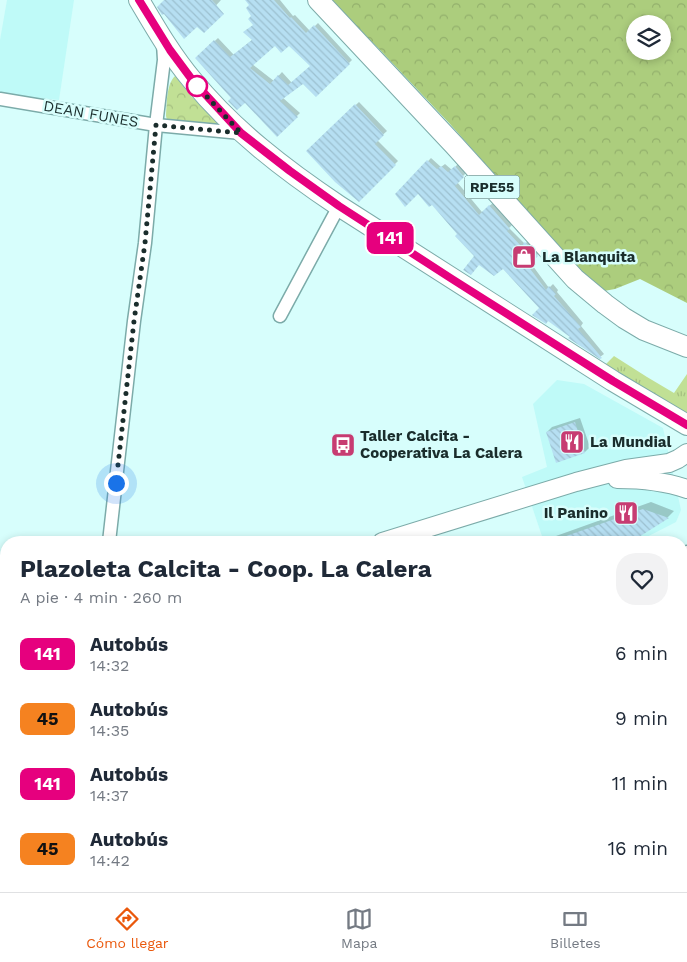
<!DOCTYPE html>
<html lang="es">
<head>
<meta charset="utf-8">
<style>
  :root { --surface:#fff; --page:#f2f2f3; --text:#1f2937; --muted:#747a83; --line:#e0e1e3; --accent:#ea580c }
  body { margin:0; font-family:"Work Sans",sans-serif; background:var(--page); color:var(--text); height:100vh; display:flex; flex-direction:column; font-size:19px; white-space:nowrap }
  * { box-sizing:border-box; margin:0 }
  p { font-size:16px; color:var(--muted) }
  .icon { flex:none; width:28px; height:28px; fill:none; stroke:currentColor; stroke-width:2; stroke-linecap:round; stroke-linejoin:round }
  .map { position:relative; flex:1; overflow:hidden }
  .drawer { position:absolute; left:0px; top:536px; width:688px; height:356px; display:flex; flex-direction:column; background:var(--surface); border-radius:20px 20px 0 0; box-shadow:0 2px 8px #0003 }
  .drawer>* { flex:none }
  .badge { padding:0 10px; border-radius:8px; font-size:18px; line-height:32px }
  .tools { position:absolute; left:626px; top:15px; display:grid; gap:10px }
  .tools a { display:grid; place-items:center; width:45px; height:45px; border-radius:50%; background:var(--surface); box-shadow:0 2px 8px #0003; font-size:25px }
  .you { position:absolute; width:25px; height:25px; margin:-12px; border:4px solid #fff; border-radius:50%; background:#1a73e8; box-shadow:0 0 0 8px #1a73e833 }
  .map>.badge { position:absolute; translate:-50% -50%; box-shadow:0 0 0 2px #fff }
  .round { display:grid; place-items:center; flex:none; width:52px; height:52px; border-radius:20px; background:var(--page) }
  .overview { display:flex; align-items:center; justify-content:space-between; height:85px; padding:0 20px }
  h1 { font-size:24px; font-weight:700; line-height:38px }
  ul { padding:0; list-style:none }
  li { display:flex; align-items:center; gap:15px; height:65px; padding:0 20px }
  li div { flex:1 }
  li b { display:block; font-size:19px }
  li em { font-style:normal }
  li .badge { min-width:55px; font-weight:700; text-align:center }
  .tabs { display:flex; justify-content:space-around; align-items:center; height:70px; border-top:1px solid var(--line); background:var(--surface); font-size:14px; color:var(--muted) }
  .tabs a { display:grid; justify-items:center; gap:2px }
  .tabs .active { color:var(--accent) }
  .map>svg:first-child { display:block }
</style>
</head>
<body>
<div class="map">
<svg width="687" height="892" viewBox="0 0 687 892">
  <defs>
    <pattern id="grass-tufts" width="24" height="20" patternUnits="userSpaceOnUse" patternTransform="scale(1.25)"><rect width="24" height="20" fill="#c1e095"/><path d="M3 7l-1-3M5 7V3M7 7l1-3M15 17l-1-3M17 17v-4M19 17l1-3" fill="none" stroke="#a5c081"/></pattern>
    <pattern id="forest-crowns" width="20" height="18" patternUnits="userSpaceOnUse" patternTransform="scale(1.25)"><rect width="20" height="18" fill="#accd7d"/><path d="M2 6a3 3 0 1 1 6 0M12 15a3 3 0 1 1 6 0" fill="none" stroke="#93b06c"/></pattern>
    <pattern id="park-crowns" width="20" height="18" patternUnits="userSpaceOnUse" patternTransform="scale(1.25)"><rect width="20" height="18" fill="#c1e095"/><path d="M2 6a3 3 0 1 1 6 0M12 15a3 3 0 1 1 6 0" fill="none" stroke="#a5c081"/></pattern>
    <pattern id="building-back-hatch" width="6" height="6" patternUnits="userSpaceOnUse" patternTransform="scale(1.25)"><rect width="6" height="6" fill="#b6dff2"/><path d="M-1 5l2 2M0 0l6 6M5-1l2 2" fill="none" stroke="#9cc0d0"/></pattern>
  </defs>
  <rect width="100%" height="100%" fill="#d7fefc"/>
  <g fill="#bffaf8">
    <path d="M7,0H74L59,100L0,95V40Z"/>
    <path d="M557,380L584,384L663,428L681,510L676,522L637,542H544L522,477L547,467L533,404Z"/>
  </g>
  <path fill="url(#grass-tufts)" d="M614,356L647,377L674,393L687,374V415L604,366Z"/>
  <path fill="url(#forest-crowns)" fill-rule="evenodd" d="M330,0H687V303L640,279L615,289L604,291L584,276L450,124L380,50ZM635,24H662V51H635Z"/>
  <path fill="url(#park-crowns)" d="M175,76L191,96L218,122L219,125L167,120L166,116C167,104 166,85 175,76Z"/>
  <path fill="#c1e095" d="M566,886H602L601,892H566Z"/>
  <g fill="#0003" fill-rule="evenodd">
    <path d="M166,0H221L198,25Z"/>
    <path d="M251,0H280L293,16L295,15L310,31L318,23L352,60L316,96L303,83L282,97L300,113L277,135L245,101L233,98L197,58L218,38L234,55L253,39L254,25L250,5ZM276,44H289L311,66L292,83L282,72L274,81L252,64Z"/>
    <path d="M359,102L387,131L377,140L398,161L359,200L307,151Z"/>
    <path d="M431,158L441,167L445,164L452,170L458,164L466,173L457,182L482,212L493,203L512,225L509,228L525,244L529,240L540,252L530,262L549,288L553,284L558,290L557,292L583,323L581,326L604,354L600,357L572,337L541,308L503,267L475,256L459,234L432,203L418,192L397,194Z"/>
    <path d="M580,418L590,447L585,452L557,461L547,432L552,427Z"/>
    <path d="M651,502L674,511L668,517L629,542H550L556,536Z"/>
  </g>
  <g fill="url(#building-back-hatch)" fill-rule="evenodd">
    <path d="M164,0H212L224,14L204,33L197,27L184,39L164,14L162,15L157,7Z"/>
    <path d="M245,0H274L290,18L291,17L306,33L314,25L350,64L316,97L303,84L280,101L298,117L277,137L245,103L237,110L228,101L231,98L195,58L214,40L230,57L252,40L243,32L253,25L248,19L251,16L246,8L249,5ZM275,46L281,53L289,46L310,66L288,85L278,75L270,84L250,68Z"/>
    <path d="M355,104L384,135L375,144L396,165L359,202L335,182L306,151Z"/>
    <path d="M427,160L437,169L441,166L448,172L455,166L464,177L455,186L479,215L489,205L510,229L507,231L521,246L525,242L538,256L528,266L546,290L549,286L556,294L554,296L581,327L578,329L602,358L600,359L568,338L570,337L548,321L546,324L532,315L539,308L503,269L494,276L479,265L471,275L463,270L474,256L455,236L457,234L432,205L429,207L418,194L405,207L395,194Z"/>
    <path d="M575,422L585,453L556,463L546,432Z"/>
    <path d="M643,509L669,518L631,542H552V541Z"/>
  </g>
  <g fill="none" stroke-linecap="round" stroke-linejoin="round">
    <defs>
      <g id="street">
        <path d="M0,99L156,125L241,133"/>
        <path d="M280,316L339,206"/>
        <path d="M109,542L134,321L145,243L156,125L164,60L163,43"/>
        <path d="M681,555L687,552"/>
        <path d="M681,573L687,569"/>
        <path d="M681,731L687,735"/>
        <path d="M681,872L687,862"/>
        <path d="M180,892L181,886"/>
        <path d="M361,892V886"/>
        <path d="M548,892L549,886"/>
        <path d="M669,892L672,886"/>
        <path d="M682,892L687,885"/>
      </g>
      <g id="secondary">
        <path d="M617,479C641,479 664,481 687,489"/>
        <path d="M382,542L576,482L626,469L669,463L678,459L687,453"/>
        <path d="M69,892V886"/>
      </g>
      <g id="primary">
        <path d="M139,0C155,27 171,55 192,80C233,130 285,170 339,206L613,381L687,425"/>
        <path d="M318,0L455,146L575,279L605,304L624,318L644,330L687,347"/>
      </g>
    </defs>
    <use href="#street" stroke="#7caba9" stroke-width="15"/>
    <use href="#secondary" stroke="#7caba9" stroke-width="20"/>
    <use href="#primary" stroke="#7caba9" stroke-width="22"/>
    <use href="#street" stroke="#fff" stroke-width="12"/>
    <use href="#secondary" stroke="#fff" stroke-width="18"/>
    <use href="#primary" stroke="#fff" stroke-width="20"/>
  </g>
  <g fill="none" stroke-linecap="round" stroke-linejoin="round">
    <defs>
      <path id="line" d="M139,0L170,50L193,81L241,133L290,171L339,206L452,279L613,381L687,425"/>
    </defs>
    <use href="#line" stroke="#fff" stroke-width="11"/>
    <use href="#line" stroke="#e6007e" stroke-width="8"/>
    <path stroke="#1a2d2c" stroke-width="5" stroke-dasharray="0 9" d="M116,483L134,321L145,243L156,125L241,133L197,86"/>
  </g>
  <defs>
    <symbol id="shop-square" viewBox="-11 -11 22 22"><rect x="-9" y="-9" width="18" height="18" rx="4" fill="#c73c72" stroke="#d7fefc"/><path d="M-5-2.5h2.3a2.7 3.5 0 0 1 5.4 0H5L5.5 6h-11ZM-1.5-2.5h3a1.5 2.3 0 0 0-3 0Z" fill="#fff"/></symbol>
    <symbol id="restaurant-square" viewBox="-11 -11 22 22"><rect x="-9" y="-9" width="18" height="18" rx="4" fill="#c73c72" stroke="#d7fefc"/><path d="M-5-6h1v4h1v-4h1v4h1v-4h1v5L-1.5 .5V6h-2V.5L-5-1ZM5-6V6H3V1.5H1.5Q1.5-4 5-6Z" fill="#fff"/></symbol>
    <symbol id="bus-square" viewBox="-11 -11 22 22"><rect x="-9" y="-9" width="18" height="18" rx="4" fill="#c73c72" stroke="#d7fefc"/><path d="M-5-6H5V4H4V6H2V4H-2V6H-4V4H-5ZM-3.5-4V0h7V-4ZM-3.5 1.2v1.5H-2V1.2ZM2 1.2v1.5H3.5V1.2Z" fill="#fff"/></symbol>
  </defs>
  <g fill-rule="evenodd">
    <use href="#shop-square" x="510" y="243" width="28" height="28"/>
    <use href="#restaurant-square" x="558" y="428" width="28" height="28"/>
    <use href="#bus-square" x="329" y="431" width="28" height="28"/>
    <use href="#restaurant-square" x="612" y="499" width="28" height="28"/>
  </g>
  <circle fill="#fff" stroke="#e6007e" stroke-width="2.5" cx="197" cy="86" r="10"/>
  <g text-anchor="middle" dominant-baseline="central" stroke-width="5" stroke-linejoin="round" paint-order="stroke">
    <rect fill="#d7fefc" stroke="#536c6a" stroke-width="1" x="464.5" y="175.5" width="55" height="23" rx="4"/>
    <g font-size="14" font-weight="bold" fill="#1a2d2c">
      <text x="492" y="187">RPE55</text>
    </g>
    <g font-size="15" fill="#1a2d2c" stroke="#d7fefc">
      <text transform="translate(91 114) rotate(10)">DEAN FUNES</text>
    </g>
    <g font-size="15" font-weight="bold" fill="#1a2d2c" stroke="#d7fefc" text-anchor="start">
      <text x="542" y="257">La Blanquita</text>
      <text x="360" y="436">Taller Calcita -<tspan x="360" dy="17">Cooperativa La Calera</tspan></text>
      <text x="590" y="442">La Mundial</text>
      <text x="608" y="513" text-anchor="end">Il Panino</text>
    </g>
  </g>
</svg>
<div class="tools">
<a><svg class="icon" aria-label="layers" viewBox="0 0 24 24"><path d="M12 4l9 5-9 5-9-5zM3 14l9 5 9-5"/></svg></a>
</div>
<div class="you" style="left:116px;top:483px"></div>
<b class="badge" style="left:390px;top:238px;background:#e6007e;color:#fff">141</b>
<section class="drawer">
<div class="overview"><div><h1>Plazoleta Calcita - Coop. La Calera</h1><p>A pie · 4 min · 260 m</p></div><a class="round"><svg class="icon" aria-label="heart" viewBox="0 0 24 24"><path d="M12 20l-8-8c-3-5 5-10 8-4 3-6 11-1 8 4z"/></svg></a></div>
<ul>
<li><span class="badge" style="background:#e6007e;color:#fff">141</span><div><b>Autobús</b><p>14:32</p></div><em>6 min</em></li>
<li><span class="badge" style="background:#f58220;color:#111">45</span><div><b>Autobús</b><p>14:35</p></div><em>9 min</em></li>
<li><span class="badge" style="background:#e6007e;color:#fff">141</span><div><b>Autobús</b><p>14:37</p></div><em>11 min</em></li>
<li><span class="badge" style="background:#f58220;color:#111">45</span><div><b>Autobús</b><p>14:42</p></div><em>16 min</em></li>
</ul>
</section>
</div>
<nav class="tabs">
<a class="active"><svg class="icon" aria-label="directions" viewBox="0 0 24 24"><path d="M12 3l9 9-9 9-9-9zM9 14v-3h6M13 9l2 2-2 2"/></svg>Cómo llegar</a>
<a><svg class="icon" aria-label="map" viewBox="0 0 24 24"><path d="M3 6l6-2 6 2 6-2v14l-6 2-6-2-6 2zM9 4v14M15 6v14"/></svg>Mapa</a>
<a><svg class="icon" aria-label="tickets" viewBox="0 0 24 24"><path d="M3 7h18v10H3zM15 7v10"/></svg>Billetes</a>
</nav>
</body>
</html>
